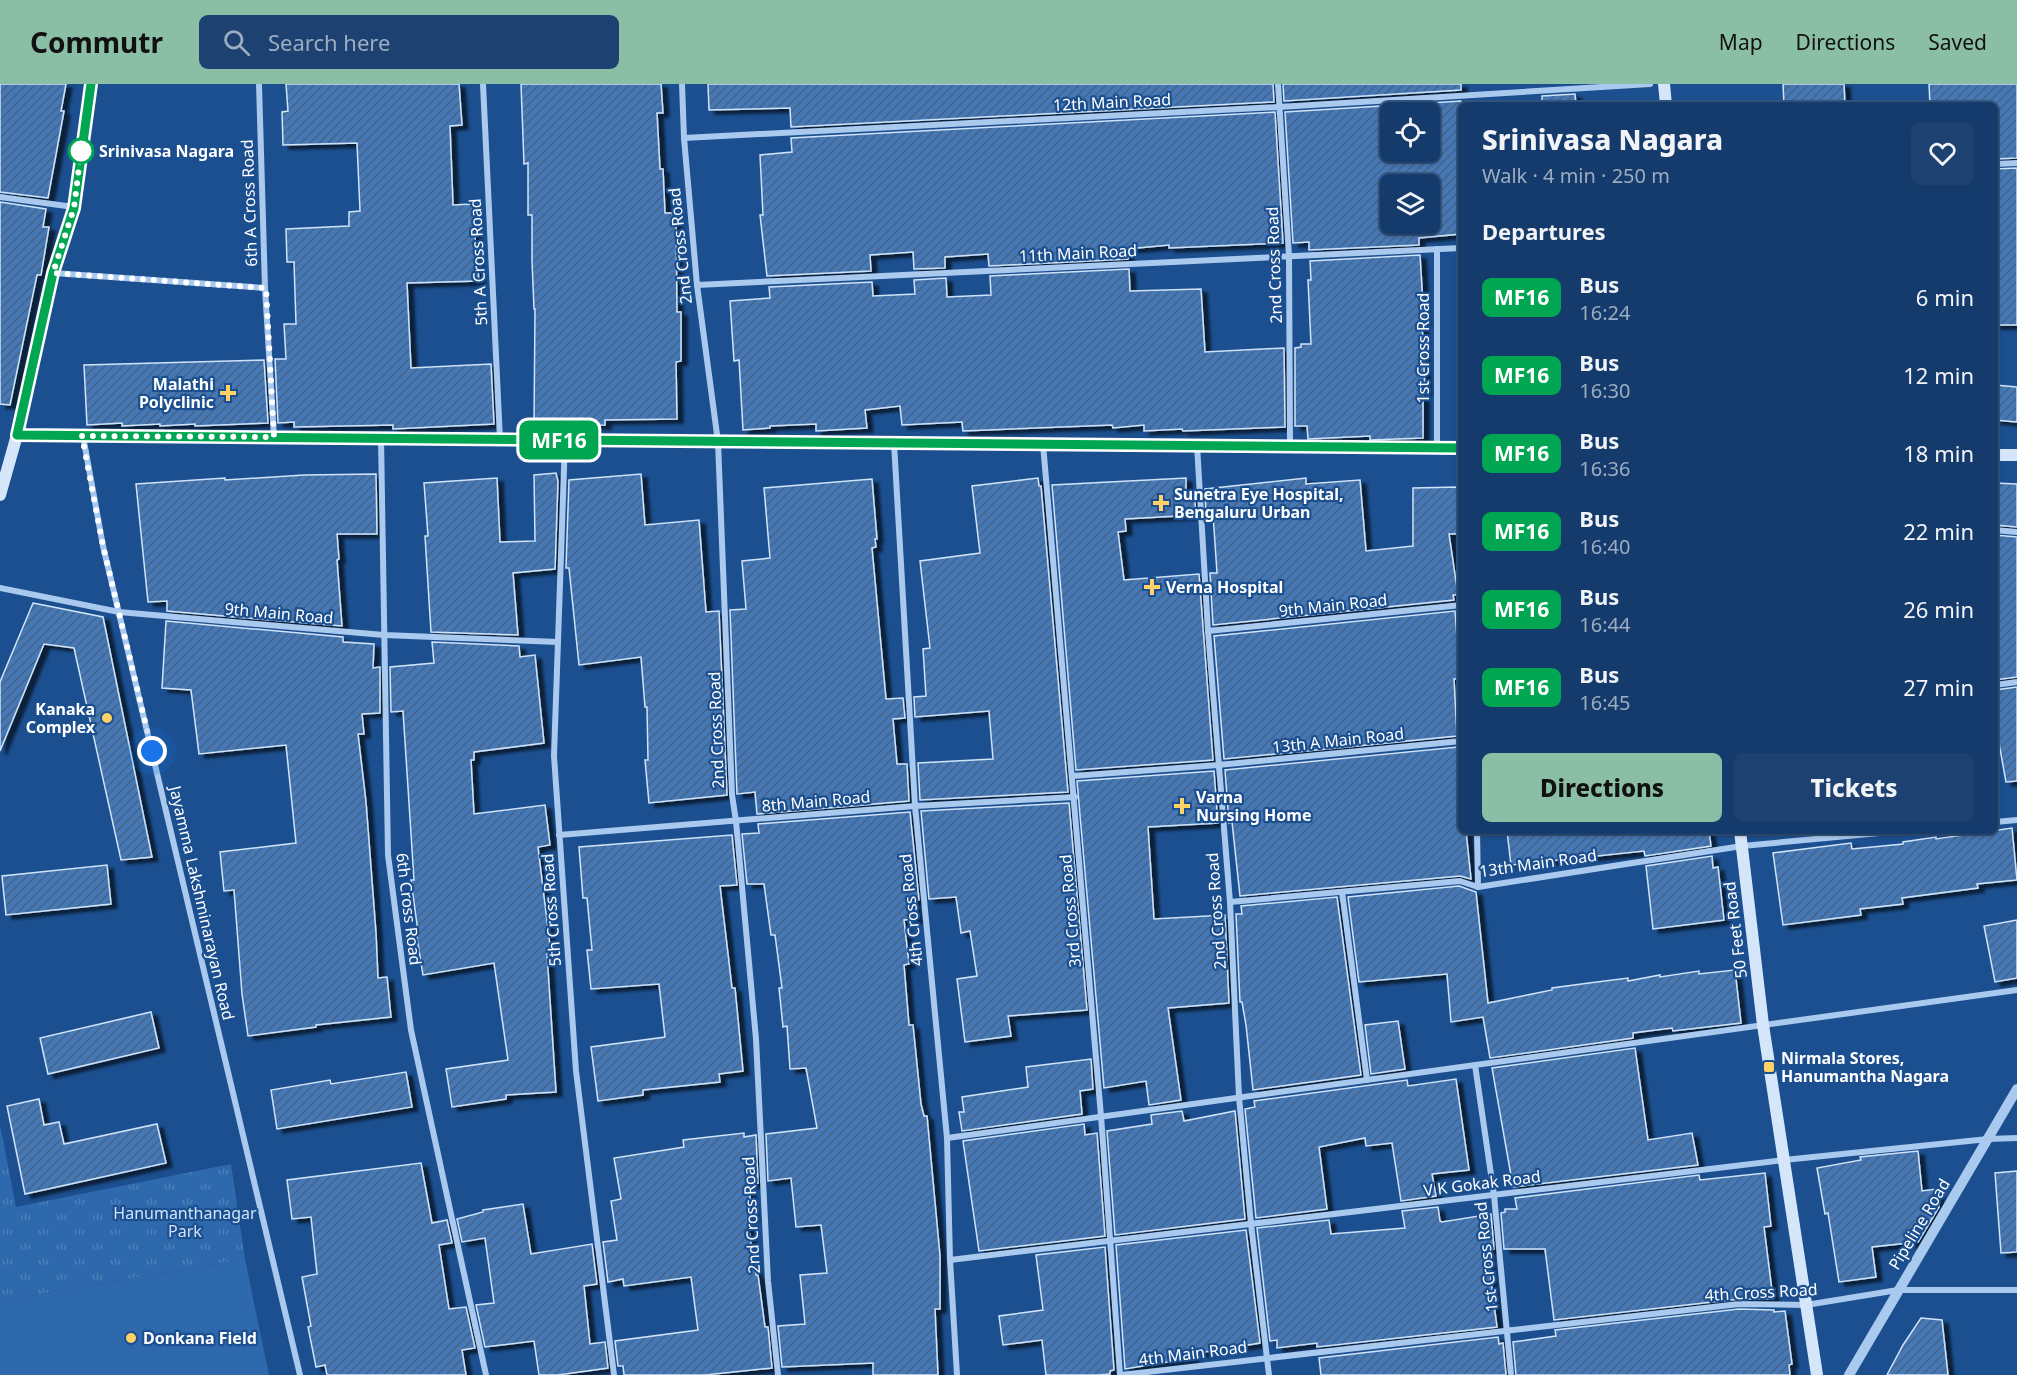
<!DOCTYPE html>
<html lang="en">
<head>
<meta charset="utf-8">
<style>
  :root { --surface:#143b6b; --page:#1d4271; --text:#f1f3f6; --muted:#9dadc1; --line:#33557e; --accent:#8abfa5 }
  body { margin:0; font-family:"Noto Sans",sans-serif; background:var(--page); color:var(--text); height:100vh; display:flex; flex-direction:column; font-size:22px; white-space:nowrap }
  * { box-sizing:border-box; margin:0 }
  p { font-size:20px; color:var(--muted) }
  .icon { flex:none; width:33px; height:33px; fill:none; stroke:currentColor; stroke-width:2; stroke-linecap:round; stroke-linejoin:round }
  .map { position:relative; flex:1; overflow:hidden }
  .side { position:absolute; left:1458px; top:18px; width:540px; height:732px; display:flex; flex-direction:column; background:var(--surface); border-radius:9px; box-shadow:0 2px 4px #0004,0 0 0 2px var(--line) }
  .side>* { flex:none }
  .badge { padding:0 12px; border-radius:9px; font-size:21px; line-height:39px }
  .fabs { position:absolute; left:1380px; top:18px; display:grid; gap:12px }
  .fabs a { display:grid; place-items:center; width:60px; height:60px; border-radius:9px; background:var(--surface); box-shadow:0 2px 4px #0004,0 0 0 2px var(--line); font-size:30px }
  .you { position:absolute; width:30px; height:30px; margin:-15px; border:4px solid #fff; border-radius:50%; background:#1a73e8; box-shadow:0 0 0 9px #1a73e833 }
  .map>.badge { position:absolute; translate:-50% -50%; box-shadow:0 0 0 3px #fff }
  h2 { padding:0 24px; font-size:22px; line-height:54px }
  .round { display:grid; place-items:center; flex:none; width:63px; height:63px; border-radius:9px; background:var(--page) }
  .summary { display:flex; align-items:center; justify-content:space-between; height:102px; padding:0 24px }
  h1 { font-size:28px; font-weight:800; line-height:45px }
  .action { display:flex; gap:12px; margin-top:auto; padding:12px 24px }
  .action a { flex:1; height:69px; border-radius:9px; background:var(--accent); color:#111; font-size:24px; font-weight:800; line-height:69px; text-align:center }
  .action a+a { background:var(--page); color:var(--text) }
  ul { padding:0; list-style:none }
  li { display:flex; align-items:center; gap:18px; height:78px; padding:0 24px }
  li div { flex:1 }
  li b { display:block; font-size:22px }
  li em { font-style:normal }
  li .badge { min-width:66px; font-weight:700; text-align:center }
  header { display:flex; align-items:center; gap:36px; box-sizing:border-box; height:84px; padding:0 30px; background:var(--accent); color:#111 }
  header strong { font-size:28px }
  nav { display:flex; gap:33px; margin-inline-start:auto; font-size:21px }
  .search { width:420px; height:54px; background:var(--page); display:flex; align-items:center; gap:15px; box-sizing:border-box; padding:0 21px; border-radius:9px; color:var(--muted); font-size:22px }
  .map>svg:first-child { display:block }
</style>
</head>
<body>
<header>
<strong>Commutr</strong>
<div class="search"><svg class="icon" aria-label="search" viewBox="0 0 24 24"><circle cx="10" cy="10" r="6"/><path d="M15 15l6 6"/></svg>Search here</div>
<nav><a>Map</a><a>Directions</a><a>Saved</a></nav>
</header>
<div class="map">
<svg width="2017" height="1291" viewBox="0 0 2017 1291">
  <defs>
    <pattern id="park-tufts" width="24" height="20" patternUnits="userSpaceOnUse" patternTransform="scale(1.5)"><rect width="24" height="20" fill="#2e69ad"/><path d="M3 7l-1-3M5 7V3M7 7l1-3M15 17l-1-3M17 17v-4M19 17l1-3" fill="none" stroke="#4d80b9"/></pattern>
    <pattern id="building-hatch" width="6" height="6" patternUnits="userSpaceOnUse" patternTransform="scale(1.5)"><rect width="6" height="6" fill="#4478b7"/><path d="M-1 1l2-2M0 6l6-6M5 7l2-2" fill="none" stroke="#486282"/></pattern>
    <filter id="shadow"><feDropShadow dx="6" dy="4" stdDeviation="1.5" flood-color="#0009"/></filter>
  </defs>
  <rect width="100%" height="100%" fill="#1b4f8f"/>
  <path fill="url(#park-tufts)" d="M0,1041L16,1123L231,1080L245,1175L0,1217Z"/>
  <path fill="#2e69ad" d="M245,1175L269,1291H0V1217Z"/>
  <g fill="url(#building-hatch)" stroke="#cfe3fa" stroke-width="1.5" fill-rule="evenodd" filter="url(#shadow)">
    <path d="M0,0H66L61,27H64L48,114L0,108Z"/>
    <path d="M286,0H459L462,41L450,42L453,121L472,120L479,197L407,199L411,284L491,280L494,340L393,345V341L294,343V338L278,339L275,275H286L284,240H296L294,178H287L286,145L349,142V128L360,127L357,59L283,61L282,28L288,27Z"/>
    <path d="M521,0H661L663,29H657L660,85H663L665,129H676L677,228H681V277L676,278L677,335L605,336V341L534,342L535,225H534L532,177V131H528V79L524,80Z"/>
    <path d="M708,0H1273L1274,18L791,43L790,24L709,26Z"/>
    <path d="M1283,0H1461V6L1284,17Z"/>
    <path d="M1783,0H1844L1845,21H1784Z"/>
    <path d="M1929,0H2017V74L1995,75V21H1930Z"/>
    <path d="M1575,10L1576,21H1542V12Z"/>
    <path d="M1461,17V150L1419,154V161L1309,166V158L1293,159L1285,28ZM1390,28H1430V68H1390ZM1390,100H1430V140H1390Z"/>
    <path d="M1275,28L1283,159L1169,164V161L1127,165L1128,175L989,182L988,170L945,173V184L914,185L913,168L870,171L871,187L767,192L760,131H763L760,71L792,68L791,54Z"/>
    <path d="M2017,84V241H1995V85Z"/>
    <path d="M0,118L46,125L43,143H49L41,191H37L10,321L0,320Z"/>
    <path d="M1420,171L1424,237H1422L1425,307H1423V354L1370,356V352L1308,355L1307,342H1295V264L1301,263V260H1311L1308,196H1311L1310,177Z"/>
    <path d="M1129,185L1130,207L1201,205L1205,268L1284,264L1285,343L1183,347L1182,345L1144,347V341L1113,344L1112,341L963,347L962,338L902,341L900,322L865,326L867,344L816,347V340L770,342V344L743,346L739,276L734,277L730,217L770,214L769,203L872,198L873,212L915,210L914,196L946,194L947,213L991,211L990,192Z"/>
    <path d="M264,276L268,339L195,342V340L160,342V340L122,342V339L87,341L84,281Z"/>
    <path d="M1995,301L2017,303V338L1995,336Z"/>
    <path d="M556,389L558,397L555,485L513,489L518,551L431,548L425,452H428L424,399L497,394L500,458L535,457L534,391Z"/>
    <path d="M376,390L377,450H337L339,475L337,476L342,542L167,527V517L148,518L136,400L225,394V396L304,391Z"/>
    <path d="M641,390L645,441L699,436L706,528L719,527L727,711L649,719L645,676H648L647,623H645L641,573L579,581L569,484H566L569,396Z"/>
    <path d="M1038,394L1039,402H1041L1068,708L920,716L918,679L993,675L989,627L915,633L914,613L926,612L923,565L930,564L920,477L980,469L972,402Z"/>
    <path d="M1186,394V407L1194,406L1196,431L1125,435L1126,447L1118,448L1124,496L1199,490L1213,676L1076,686L1052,401Z"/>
    <path d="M1306,394V400L1360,396L1366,467L1413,462V404L1458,403V450H1449L1458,511H1453L1454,516L1213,541L1210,489H1217L1213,430L1206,431L1205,405Z"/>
    <path d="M872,395L877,455H875L876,463L872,464L886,615L903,614L905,634L893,635L897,680H907L909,717L757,730L755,708L737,710L730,526L746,525L742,477L770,474L764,404Z"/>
    <path d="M1995,399L2017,400V443L1995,441Z"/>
    <path d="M1995,451L2017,453V593L1995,596Z"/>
    <path d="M33,519L103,533L152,773L121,776L74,564L44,560L0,667V598Z"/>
    <path d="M1455,527L1460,595H1454L1457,652L1224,675L1214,552Z"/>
    <path d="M166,537L343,553V558L374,560L373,584L380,583V629L362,630L364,650H358L366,718L376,849L378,894L387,893L391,933L316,941V943L248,952L242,910L234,806L224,807L220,768L296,759L286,661L199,670L191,606L162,604Z"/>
    <path d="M432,558L519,562L520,573L535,571L544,659L474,668V676H471L474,730L545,721L550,761L538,763L551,870H547L556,1008L506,1011V1015L452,1023L446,985L508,976L494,879L423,891L416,848H418L411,796H414L403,627L391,628L390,583L434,579Z"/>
    <path d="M2017,603V697L2006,698L1995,637V606Z"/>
    <path d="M1458,663L1461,687V747H1466L1471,795L1460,792L1240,812L1232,738L1229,739L1225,686Z"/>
    <path d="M1214,687L1218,739L1148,743L1154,835L1225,831L1229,919L1168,924L1181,1016L1149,1021L1146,997L1104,1004L1077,697Z"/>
    <path d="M1069,719L1087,926L1008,932L1011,952L965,958L957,895L977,892L970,847L961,849L956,813L929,815L921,727Z"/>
    <path d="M910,728L919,816L913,817L916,835L904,836L909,880L904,881L909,941H913L921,1020L924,1032H927L940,1172V1225H935L938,1291H873V1279L782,1283L778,1242L805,1240L800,1191L827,1189L821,1141L796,1143L791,1094L768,1097L766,1050L817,1044L806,984L790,985L787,942L783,943L779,904H782L775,851H771L764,800H747L742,750L759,749L758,740Z"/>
    <path d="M2012,744L2017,796L1977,800L1978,804L1902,814L1903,820L1860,825L1861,831L1783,841L1773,769L1851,759L1852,765L1903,760V758L1936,753V755Z"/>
    <path d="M1507,747H1709L1711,762L1645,772L1644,767L1511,781Z"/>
    <path d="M732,751L737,801L720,802L732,904H735L743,987L719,990L720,998L643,1006V1011L598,1017L591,963L665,953L659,900L591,905L587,866H592L587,814H583L579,763Z"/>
    <path d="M1712,772L1713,784L1718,783L1724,836L1653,845L1646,782Z"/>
    <path d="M107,781L111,820L6,831L2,792Z"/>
    <path d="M1459,802L1476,808L1488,919L1552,906V904L1589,899L1628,894V897L1660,891V893L1699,887V890L1735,886L1741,939L1673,947L1672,944L1633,949V954L1490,974L1483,933L1451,938L1447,890L1359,898L1348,813Z"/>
    <path d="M1337,813L1361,991L1253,1006L1246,941L1242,918H1240L1236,830H1242L1241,822Z"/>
    <path d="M2017,836V894L1995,898L1984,842Z"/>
    <path d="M151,928L159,964L48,990L40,954Z"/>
    <path d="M1398,937L1405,985L1371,990L1365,941Z"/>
    <path d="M1635,964L1648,1056L1692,1049L1698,1081L1513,1103L1492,984Z"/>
    <path d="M1091,975L1093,1005L1080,1007L1082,1030L962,1047L959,1028H964L962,1013L1028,1003L1026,983Z"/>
    <path d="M406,988L412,1023L277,1045L271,1006L330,996L331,1000Z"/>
    <path d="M1456,995L1469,1086L1432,1090L1436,1112L1401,1117L1392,1059L1366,1062L1365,1054L1319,1063L1327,1125L1256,1134L1245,1025L1255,1023L1254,1017L1407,996L1408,1002Z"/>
    <path d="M39,1015L44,1041L59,1038L64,1060L157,1040L166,1079L25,1110L7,1022Z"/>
    <path d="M1182,1027L1184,1037L1235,1027L1245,1135L1115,1151L1107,1047L1152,1040L1151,1031Z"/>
    <path d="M1084,1040L1085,1051L1097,1049L1105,1152L979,1167L963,1057Z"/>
    <path d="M744,1049V1053L756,1051L758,1099L748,1100L753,1133L747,1134L756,1191H758L765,1243H768L772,1284L705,1291H624L623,1282H618L615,1257L698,1246L691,1193L624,1202L623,1195L608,1198L603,1158L617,1156L611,1117L621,1115L614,1074L684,1063L683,1056Z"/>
    <path d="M1918,1067L1922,1107L1937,1105L1939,1123L1918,1158L1872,1163L1876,1193L1839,1198L1828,1129L1825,1130L1817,1084L1861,1076L1860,1073Z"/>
    <path d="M421,1079L432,1139L447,1136L452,1159L439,1161L449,1225L466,1223L475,1264L462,1266L466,1291H327L325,1281L316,1283L308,1243L311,1242L302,1193L317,1190L311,1133L292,1135L287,1096Z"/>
    <path d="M2017,1087V1168L2001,1169L1995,1089Z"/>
    <path d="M1765,1089L1771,1142L1764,1143L1773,1215H1739L1554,1236L1545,1165H1504L1501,1129L1505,1128V1125H1517L1515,1114L1699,1091L1700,1096Z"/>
    <path d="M523,1120L531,1170L592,1160L597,1200L584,1202L590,1260L605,1258L608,1284L558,1291H539L534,1257L485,1263L476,1221L494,1219L485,1154L462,1158L457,1135L483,1128V1126Z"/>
    <path d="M1438,1123L1440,1137L1442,1138L1491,1130L1494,1165L1487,1166L1497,1243L1317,1263V1259L1277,1264V1256L1270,1257L1257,1144L1329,1136L1331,1150L1405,1144L1402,1127Z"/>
    <path d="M1246,1146L1260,1259L1192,1270L1193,1274L1125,1285L1116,1161Z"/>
    <path d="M1105,1163L1114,1286L1110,1287V1290L1098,1291H1046L1042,1256L1003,1261L999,1232L1043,1226L1036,1171Z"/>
    <path d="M1739,1225L1774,1226V1228L1785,1227L1792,1280L1789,1281L1790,1291H1516L1513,1258L1556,1252L1555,1246Z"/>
    <path d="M1921,1234L1942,1236L1948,1291H1887L1903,1261Z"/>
    <path d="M1498,1253L1499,1260L1503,1259L1506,1291H1321L1319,1274Z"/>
  </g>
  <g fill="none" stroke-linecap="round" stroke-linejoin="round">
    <g stroke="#a9c9ee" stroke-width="6">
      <path d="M259,0L265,204L274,353"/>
      <path d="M483,0L500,355"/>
      <path d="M682,0L684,54L697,201L718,358L732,711L736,737L756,955L768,1197L778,1291"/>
      <path d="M1278,0L1289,172L1290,362"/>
      <path d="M684,54L1279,23L1650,0"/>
      <path d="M1995,80L2017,79"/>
      <path d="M0,113L74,123"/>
      <path d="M53,189L265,204"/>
      <path d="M697,201L1461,164"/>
      <path d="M83,352L103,462L300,1291"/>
      <path d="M381,354L388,771L411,946L486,1291"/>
      <path d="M565,356L554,672L576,987L614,1291"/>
      <path d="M894,359L915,722L947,1054L950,1176L957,1291"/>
      <path d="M1043,360L1101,1032L1120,1291"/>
      <path d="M1197,361L1208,547L1230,818L1239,1013L1251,1140L1269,1291"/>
      <path d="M1437,364V165"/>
      <path d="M1995,446L2017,448"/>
      <path d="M0,504L119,528L384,551L558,558"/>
      <path d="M1208,547L1461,521"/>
      <path d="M1995,601L2017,598"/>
      <path d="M1073,692L1218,681L1461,657"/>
      <path d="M1995,738L2017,736"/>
      <path d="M1477,747L1478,803"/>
      <path d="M559,751L915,722L1075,713"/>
      <path d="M1342,808L1367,996"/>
      <path d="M1230,818L1460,797L1478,803L1742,762L1901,747"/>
      <path d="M1475,981L1494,1111L1511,1291"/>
      <path d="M947,1054L2017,906"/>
      <path d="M950,1176L1784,1076L1988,1055L2017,1054"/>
      <path d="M1121,1291L1739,1220L1806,1221L1898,1206H2017"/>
    </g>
    <g stroke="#a9c9ee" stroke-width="10">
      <path d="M17,351L1461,364"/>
      <path d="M1849,1291L2017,1005"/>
    </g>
    <g stroke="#d6e6fa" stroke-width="12">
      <path d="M1664,0L1666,21"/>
      <path d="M1995,371H2017"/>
      <path d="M0,411L17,351L53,189L74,124L91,0"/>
      <path d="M1740,747L1763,941L1817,1291"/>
    </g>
  </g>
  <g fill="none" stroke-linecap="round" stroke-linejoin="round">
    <defs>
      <path id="line" d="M91,0L74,124L53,189L17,351L1461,364"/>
    </defs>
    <use href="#line" stroke="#fff" stroke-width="14"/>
    <use href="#line" stroke="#00a651" stroke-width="9"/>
    <path stroke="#fff" stroke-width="6" stroke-dasharray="0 10.8" d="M81,67L74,124L53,189L266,204L274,353L82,352L103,462L152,667"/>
  </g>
  <circle fill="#fff" stroke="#00a651" stroke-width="3" cx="81" cy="67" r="12"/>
  <g fill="#ffd166" stroke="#1b4f8f" stroke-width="2">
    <path d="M225 300h6v6h6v6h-6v6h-6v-6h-6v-6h6z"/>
    <path d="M1158 410h6v6h6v6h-6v6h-6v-6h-6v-6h6z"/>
    <path d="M1149 494h6v6h6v6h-6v6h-6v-6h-6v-6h6z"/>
    <circle cx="107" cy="634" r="6"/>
    <path d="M1179 713h6v6h6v6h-6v6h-6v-6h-6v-6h6z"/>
    <rect x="1763" y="977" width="12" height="12" rx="3"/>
    <circle cx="131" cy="1254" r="6"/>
  </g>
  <g text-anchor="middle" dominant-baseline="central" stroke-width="4.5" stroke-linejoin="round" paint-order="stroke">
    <g font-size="16" fill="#fff" stroke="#1b4f8f">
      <text transform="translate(1112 18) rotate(-3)">12th Main Road</text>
      <text transform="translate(249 119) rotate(-92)">6th A Cross Road</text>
      <text transform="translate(680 162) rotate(-96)">2nd Cross Road</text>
      <text transform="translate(1078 169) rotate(-3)">11th Main Road</text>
      <text transform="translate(478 178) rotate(-93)">5th A Cross Road</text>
      <text transform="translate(1274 181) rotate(-92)">2nd Cross Road</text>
      <text transform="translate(1423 264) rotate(-90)">1st Cross Road</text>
      <text transform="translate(1333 521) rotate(-6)">9th Main Road</text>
      <text transform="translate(279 529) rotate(5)">9th Main Road</text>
      <text transform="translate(716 646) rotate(-92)">2nd Cross Road</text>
      <text transform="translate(1338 656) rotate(-6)">13th A Main Road</text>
      <text transform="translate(816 717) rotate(-5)">8th Main Road</text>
      <text transform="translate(1538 779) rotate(-8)">13th Main Road</text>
      <text transform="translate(202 819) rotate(77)">Jayamma Lakshminarayan Road</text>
      <text transform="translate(409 825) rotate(83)">6th Cross Road</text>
      <text transform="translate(551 826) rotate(-94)">5th Cross Road</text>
      <text transform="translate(911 826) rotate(-96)">4th Cross Road</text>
      <text transform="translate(1070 827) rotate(-95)">3rd Cross Road</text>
      <text transform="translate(1216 827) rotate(-94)">2nd Cross Road</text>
      <text transform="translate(1735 846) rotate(-97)">50 Feet Road</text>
      <text transform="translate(1482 1099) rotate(-7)">V K Gokak Road</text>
      <text transform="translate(751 1131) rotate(-93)">2nd Cross Road</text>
      <text transform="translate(1919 1140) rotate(-59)">Pipeline Road</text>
      <text transform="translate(1486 1173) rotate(-96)">1st Cross Road</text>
      <text transform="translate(1761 1208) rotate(-3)">4th Cross Road</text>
      <text transform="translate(1193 1269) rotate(-7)">4th Main Road</text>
    </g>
    <g font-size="16" font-weight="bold" fill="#fff" stroke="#1b4f8f" text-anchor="start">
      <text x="99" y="67">Srinivasa Nagara</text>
    </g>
    <g font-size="16" font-weight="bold" fill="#fff" stroke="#1b4f8f" text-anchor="start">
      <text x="214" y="300" text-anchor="end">Malathi<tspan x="214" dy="18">Polyclinic</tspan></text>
      <text x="1174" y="410">Sunetra Eye Hospital,<tspan x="1174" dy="18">Bengaluru Urban</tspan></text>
      <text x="1166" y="503">Verna Hospital</text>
      <text x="95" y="625" text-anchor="end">Kanaka<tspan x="95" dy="18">Complex</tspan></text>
      <text x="1196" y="713">Varna<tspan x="1196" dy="18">Nursing Home</tspan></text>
      <text x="1781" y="974">Nirmala Stores,<tspan x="1781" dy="18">Hanumantha Nagara</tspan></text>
      <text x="143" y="1254">Donkana Field</text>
    </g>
    <g font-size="16" fill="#cfe3fa" stroke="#1b4f8f">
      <text x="185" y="1129">Hanumanthanagar<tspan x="185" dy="18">Park</tspan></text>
    </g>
  </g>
</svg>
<div class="fabs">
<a><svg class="icon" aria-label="locate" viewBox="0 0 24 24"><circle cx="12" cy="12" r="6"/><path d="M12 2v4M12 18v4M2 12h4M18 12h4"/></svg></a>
<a><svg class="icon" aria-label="layers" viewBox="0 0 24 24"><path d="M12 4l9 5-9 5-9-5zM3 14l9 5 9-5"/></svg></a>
</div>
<div class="you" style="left:152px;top:667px"></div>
<b class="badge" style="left:559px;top:356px;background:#00a651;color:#fff">MF16</b>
<section class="side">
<div class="summary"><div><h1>Srinivasa Nagara</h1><p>Walk · 4 min · 250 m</p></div><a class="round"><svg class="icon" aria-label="heart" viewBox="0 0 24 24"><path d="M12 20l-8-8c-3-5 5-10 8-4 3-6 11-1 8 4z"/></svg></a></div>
<h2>Departures</h2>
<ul>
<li><span class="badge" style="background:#00a651;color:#fff">MF16</span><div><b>Bus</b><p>16:24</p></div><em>6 min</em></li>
<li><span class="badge" style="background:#00a651;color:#fff">MF16</span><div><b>Bus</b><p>16:30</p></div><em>12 min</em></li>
<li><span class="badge" style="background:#00a651;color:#fff">MF16</span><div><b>Bus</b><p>16:36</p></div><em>18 min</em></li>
<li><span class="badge" style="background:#00a651;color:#fff">MF16</span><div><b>Bus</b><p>16:40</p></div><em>22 min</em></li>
<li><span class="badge" style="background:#00a651;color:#fff">MF16</span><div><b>Bus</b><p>16:44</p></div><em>26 min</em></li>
<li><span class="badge" style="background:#00a651;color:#fff">MF16</span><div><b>Bus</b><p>16:45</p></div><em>27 min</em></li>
</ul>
<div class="action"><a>Directions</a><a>Tickets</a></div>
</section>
</div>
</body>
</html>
